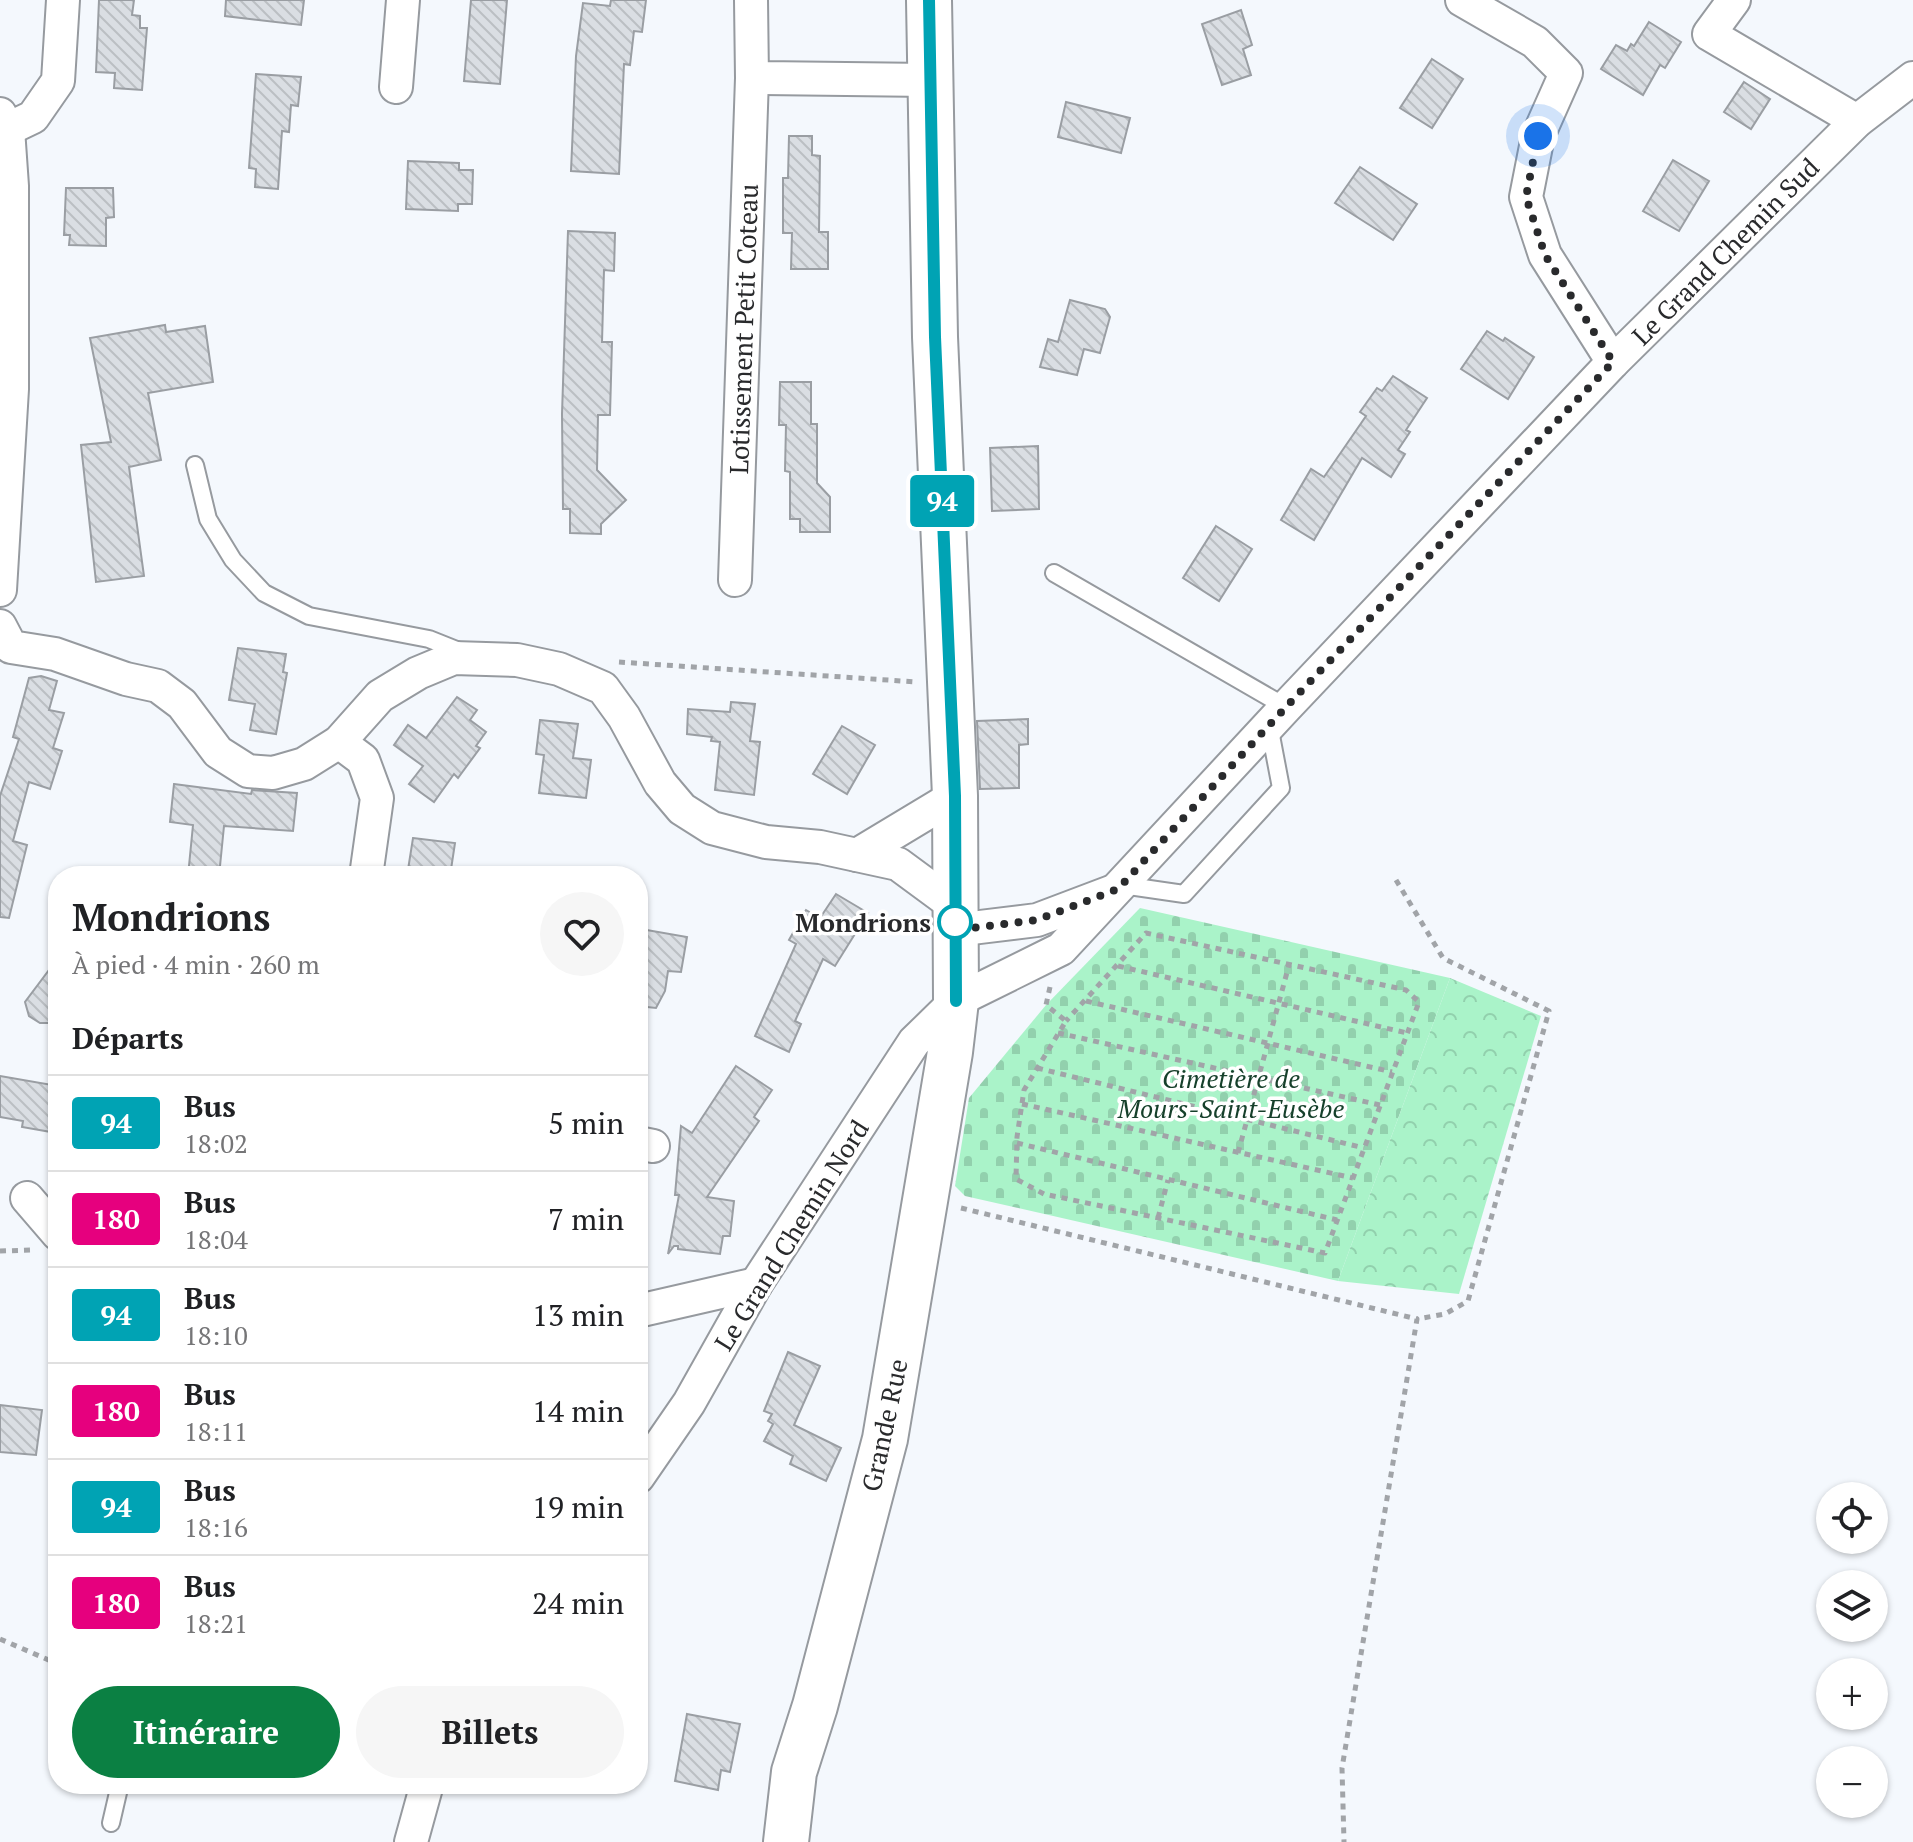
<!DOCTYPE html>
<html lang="fr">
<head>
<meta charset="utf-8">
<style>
  :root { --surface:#fff; --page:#f6f6f6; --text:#202124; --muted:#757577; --line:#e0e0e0; --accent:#0b8043 }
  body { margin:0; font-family:"PT Serif",serif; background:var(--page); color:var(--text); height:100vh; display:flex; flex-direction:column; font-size:30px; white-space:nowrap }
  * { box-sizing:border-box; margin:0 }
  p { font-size:26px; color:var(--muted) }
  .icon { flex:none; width:44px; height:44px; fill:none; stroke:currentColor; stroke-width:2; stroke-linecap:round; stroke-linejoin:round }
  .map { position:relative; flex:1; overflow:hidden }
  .details { position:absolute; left:48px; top:866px; width:600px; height:928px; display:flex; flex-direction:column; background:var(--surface); border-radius:32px; box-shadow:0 2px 6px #0004 }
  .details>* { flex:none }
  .badge { padding:0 16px; border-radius:6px; font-size:28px; line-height:52px }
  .fabs { position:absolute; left:1816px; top:1482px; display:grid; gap:16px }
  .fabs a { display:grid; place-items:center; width:72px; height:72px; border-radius:50%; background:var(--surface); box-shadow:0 2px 6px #0004; font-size:40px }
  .you { position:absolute; width:40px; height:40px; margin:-20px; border:6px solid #fff; border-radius:50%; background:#1a73e8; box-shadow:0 0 0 12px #1a73e833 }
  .map>.badge { position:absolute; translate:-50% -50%; box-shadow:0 0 0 4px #fff }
  h2 { padding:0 24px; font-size:30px; line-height:72px }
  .round { display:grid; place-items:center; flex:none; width:84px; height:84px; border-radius:42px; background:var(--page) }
  .headline { display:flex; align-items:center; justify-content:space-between; height:136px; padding:0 24px }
  h1 { font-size:38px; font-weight:800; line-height:60px }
  .action { display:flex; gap:16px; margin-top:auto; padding:16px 24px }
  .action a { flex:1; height:92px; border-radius:48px; background:var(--accent); color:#fff; font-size:32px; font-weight:800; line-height:92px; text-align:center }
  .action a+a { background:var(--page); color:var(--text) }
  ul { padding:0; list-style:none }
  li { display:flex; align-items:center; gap:24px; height:96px; padding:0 24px; border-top:2px solid var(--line) }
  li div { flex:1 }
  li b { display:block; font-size:30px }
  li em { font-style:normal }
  li .badge { min-width:88px; font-weight:700; text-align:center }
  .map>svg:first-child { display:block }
</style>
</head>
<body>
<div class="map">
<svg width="1913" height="1842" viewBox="0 0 1913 1842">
  <defs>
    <pattern id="cemetery-stones" width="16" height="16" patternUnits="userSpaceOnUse" patternTransform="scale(2)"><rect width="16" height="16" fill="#aaf3c9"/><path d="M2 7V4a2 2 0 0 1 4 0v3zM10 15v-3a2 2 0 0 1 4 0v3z" fill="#92d0ad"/></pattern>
    <pattern id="park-crowns" width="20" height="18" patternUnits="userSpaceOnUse" patternTransform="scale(2)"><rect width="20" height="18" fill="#aaf3c9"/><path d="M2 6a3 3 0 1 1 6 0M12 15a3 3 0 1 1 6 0" fill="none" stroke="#92d0ad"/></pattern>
    <pattern id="building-back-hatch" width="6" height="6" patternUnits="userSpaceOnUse" patternTransform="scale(2)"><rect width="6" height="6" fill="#dadee3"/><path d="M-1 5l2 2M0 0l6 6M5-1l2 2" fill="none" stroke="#bbbfc3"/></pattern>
  </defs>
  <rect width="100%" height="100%" fill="#f4f8fd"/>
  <path fill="url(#cemetery-stones)" d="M1140,908L1450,978L1338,1281L965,1196L955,1186L969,1098L1046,1005Z"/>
  <path fill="url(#park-crowns)" d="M1450,978L1541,1016L1459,1294L1338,1281Z"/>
  <g fill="url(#building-back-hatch)" stroke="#9a9ea3" stroke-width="2">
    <path d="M99,0H134L132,15L140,16V28H147L142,90L114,88L115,73L96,72Z"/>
    <path d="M226,0H304L301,25L225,16Z"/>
    <path d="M471,0H507L500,84L464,81Z"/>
    <path d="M611,0H646L642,32L634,31L630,65L624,64L619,174L571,171L576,56L583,3L610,6Z"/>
    <path d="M1241,10L1252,45L1243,49L1251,75L1222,85L1202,24Z"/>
    <path d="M1649,22L1681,42L1665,68L1660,65L1643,95L1601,69L1616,45L1627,51L1631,44L1634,46Z"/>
    <path d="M1432,59L1463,79L1432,128L1400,108Z"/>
    <path d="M256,74L301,77L298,106L291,105L289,132L282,131L278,189L255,187L256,169L249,168Z"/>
    <path d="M1744,82L1770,99L1751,129L1724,112Z"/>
    <path d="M1066,102L1130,118L1121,153L1058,137Z"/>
    <path d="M789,136H812V155L820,156L819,232H828V269H791L792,233H783V178H788Z"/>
    <path d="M1673,160L1709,181L1679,231L1643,211Z"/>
    <path d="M408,161L459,163V170H473L472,204H458V211L406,209Z"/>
    <path d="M1360,167L1417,204L1393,240L1335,203Z"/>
    <path d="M66,188H113L114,217L106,218V246L69,245L70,235H64Z"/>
    <path d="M568,231L615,233L614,271L604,270L602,342H612L610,415H598L597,470L626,500L601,524V534L570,533V509H563L562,414Z"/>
    <path d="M1070,300L1105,309L1110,317L1100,353L1084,349L1077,375L1040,367L1048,339L1058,342Z"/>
    <path d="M165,325L166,332L205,326L213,382L148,393L161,460L129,467L144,576L96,582L81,445L111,442L90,338Z"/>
    <path d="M1487,331L1503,341L1505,338L1534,357L1508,399L1461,369Z"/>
    <path d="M1393,376L1427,398L1406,430L1410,432L1398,450L1405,454L1391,477L1362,458L1314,540L1281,520L1311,469L1324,477L1366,416L1360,412L1377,388L1382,391Z"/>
    <path d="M780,382H811V424H817V483L830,497V532H800V519H790V472L785,471L786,425H779Z"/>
    <path d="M1038,446L1039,509L992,511L990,448Z"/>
    <path d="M1216,526L1252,549L1219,601L1183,578Z"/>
    <path d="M238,648L286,654L283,672L287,673L276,734L250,730L255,704L229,700Z"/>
    <path d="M41,676L57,681L49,710L64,713L53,748L62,751L50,789L29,782L13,841L27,845L9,918L0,917V796L19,739L13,737L29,678Z"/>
    <path d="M457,697L477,710L470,720L486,732L476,746L480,748L458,778L454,774L434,802L409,784L423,766L394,745L408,725L426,738Z"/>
    <path d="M731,702L755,704L750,741L760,742L754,795L715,790L720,742L711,741L712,737L687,734L688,709L730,712Z"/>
    <path d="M1028,719V744L1019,745V788L980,789L977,721Z"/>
    <path d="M540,720L578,724L573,758L591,760L586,798L539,793L544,755L536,754Z"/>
    <path d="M842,726L875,745L847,794L813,774Z"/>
    <path d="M174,784L251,794L252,790L297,793L293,831L224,826L219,876H188L193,825L170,822Z"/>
    <path d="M413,838L455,843L450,876H407Z"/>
    <path d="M836,894L868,913L835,966L823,959L795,1021L801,1024L789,1052L755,1036L796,944L789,940L806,910L820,918Z"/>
    <path d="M641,929L687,937L681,972L668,971L665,991L656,1008L638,1006V933H640Z"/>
    <path d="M58,958V1023H40L29,1016L25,1002Z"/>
    <path d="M736,1066L772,1090L754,1117L759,1121L707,1197L734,1201L730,1236H723L720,1254L678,1249V1246H674L668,1254L679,1195H675L681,1126L692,1133Z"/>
    <path d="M0,1076L58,1086L51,1132L22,1127L23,1121L0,1117Z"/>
    <path d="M788,1352L820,1366L794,1425L841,1448L826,1481L790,1464L793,1456L764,1441L773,1424L768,1421L772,1414L764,1411Z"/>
    <path d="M0,1405L42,1410L36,1455L0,1452Z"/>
    <path d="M687,1714L740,1724L730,1772L721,1770L718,1790L675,1781Z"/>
  </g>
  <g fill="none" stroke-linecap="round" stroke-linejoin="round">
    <defs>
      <g id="lane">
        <path d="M195,465L208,519L233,560L264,593L309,616L429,639L464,653"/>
        <path d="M1054,573L1286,707"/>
        <path d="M1122,885L1184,894L1281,788L1269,725"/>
        <path d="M111,1823L120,1784"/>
      </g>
      <g id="street">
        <path d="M751,0L752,78L930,80"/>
        <path d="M1462,0L1535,42L1566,73L1538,136L1526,197L1545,255L1613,362"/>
        <path d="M1734,0L1709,34L1857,121"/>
        <path d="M396,87L403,0"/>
        <path d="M0,114L8,129L12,186V389L0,590"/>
        <path d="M8,129L33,117L58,81L63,0"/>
        <path d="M735,580L752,78"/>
        <path d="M0,626L11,647L55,654L126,679L158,686L182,704L218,752L248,771L273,773L304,764L339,742L380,696L418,673L454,658L517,660L559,669L603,688L624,717L660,783L682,809L712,828L766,842L820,847L898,864L955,906"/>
        <path d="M339,742L363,760L377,798L366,876"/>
        <path d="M857,855L955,796"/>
        <path d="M955,930L1037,920L1111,892"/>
        <path d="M638,1143L653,1146"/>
        <path d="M27,1198L58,1234"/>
        <path d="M638,1311L756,1284"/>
        <path d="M638,1477L689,1403L756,1284L914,1042L956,1001L1061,949L1286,707L1613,362L1857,121L1913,78"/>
        <path d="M411,1842L427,1784"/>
      </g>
      <path id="secondary" d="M786,1842L794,1772L815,1706L885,1439L950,1052L956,1001L955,796L935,337L929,0"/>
    </defs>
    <use href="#lane" stroke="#969a9f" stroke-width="20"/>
    <use href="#street" stroke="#969a9f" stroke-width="36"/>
    <use href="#secondary" stroke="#969a9f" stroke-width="48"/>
    <g stroke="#a1a4a8" stroke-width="5" stroke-dasharray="6 6" stroke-linecap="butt">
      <path d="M619,662L917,682"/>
      <path d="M1396,880L1443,958L1549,1011L1468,1301L1445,1314L1417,1319"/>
      <path d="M1118,966L1407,1033"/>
      <path d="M1050,987L1046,1005L1066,1021L1024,1090L1017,1137L1016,1179L1044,1194L1325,1253L1419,1002L1406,990L1146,933L1066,1021"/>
      <path d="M1086,1001L1392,1072"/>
      <path d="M1058,1033L1380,1105"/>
      <path d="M1037,1068L1364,1148"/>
      <path d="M1022,1104L1353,1178"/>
      <path d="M1017,1143L1337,1220"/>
      <path d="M1238,1153L1289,965"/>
      <path d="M961,1208L1417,1319L1342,1768L1344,1842"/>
      <path d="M1158,1218L1168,1180"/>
      <path d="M0,1251L33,1250"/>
      <path d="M0,1639L58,1664"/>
    </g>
    <use href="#lane" stroke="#fff" stroke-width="16"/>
    <use href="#street" stroke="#fff" stroke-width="32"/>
    <use href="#secondary" stroke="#fff" stroke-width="44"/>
  </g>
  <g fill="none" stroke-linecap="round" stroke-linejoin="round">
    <defs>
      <path id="line" d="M929,0L935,337L955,796L956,1001"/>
    </defs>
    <use href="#line" stroke="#fff" stroke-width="18"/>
    <use href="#line" stroke="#00a3b4" stroke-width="12"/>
    <path stroke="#292a2c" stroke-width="8" stroke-dasharray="0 14.4" d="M955,922V930L1037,920L1118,889L1286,707L1613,362L1545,255L1526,197L1538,136"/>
  </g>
  <circle fill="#fff" stroke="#00a3b4" stroke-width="4" cx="955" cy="922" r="16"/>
  <g text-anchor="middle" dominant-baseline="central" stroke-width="7" stroke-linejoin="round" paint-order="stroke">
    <g font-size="26" fill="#292a2c" stroke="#fff">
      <text transform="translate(1725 251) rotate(-45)">Le Grand Chemin Sud</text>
      <text transform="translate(743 329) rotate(-88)">Lotissement Petit Coteau</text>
      <text transform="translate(791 1235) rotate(-58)">Le Grand Chemin Nord</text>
      <text transform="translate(884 1425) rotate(-78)">Grande Rue</text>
    </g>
    <g font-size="26" font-weight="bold" fill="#292a2c" stroke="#fff" text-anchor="end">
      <text x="931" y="922">Mondrions</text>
    </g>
    <g font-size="26" font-style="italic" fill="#16402b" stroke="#fff">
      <text x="1231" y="1078">Cimetière de<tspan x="1231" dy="30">Mours-Saint-Eusèbe</tspan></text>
    </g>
  </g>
</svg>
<div class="fabs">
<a><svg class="icon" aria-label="locate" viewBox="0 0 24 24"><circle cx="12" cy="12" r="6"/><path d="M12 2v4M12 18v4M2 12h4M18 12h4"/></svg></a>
<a><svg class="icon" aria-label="layers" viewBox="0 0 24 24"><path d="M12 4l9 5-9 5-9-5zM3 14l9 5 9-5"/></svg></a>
<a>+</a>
<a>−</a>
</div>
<div class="you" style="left:1538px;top:136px"></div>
<b class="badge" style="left:942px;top:501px;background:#00a3b4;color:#fff">94</b>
<section class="details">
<div class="headline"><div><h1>Mondrions</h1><p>À pied · 4 min · 260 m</p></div><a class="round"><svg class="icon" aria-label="heart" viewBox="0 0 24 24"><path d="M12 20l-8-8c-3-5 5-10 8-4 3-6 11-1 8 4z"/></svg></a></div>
<h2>Départs</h2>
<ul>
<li><span class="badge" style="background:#00a3b4;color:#fff">94</span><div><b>Bus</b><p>18:02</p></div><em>5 min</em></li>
<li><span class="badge" style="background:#e6007e;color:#fff">180</span><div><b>Bus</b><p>18:04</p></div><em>7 min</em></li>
<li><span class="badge" style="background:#00a3b4;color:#fff">94</span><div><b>Bus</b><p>18:10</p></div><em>13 min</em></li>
<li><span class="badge" style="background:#e6007e;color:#fff">180</span><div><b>Bus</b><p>18:11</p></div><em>14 min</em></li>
<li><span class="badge" style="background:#00a3b4;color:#fff">94</span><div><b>Bus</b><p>18:16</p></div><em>19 min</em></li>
<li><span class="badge" style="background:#e6007e;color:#fff">180</span><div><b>Bus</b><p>18:21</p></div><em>24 min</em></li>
</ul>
<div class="action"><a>Itinéraire</a><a>Billets</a></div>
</section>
</div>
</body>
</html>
